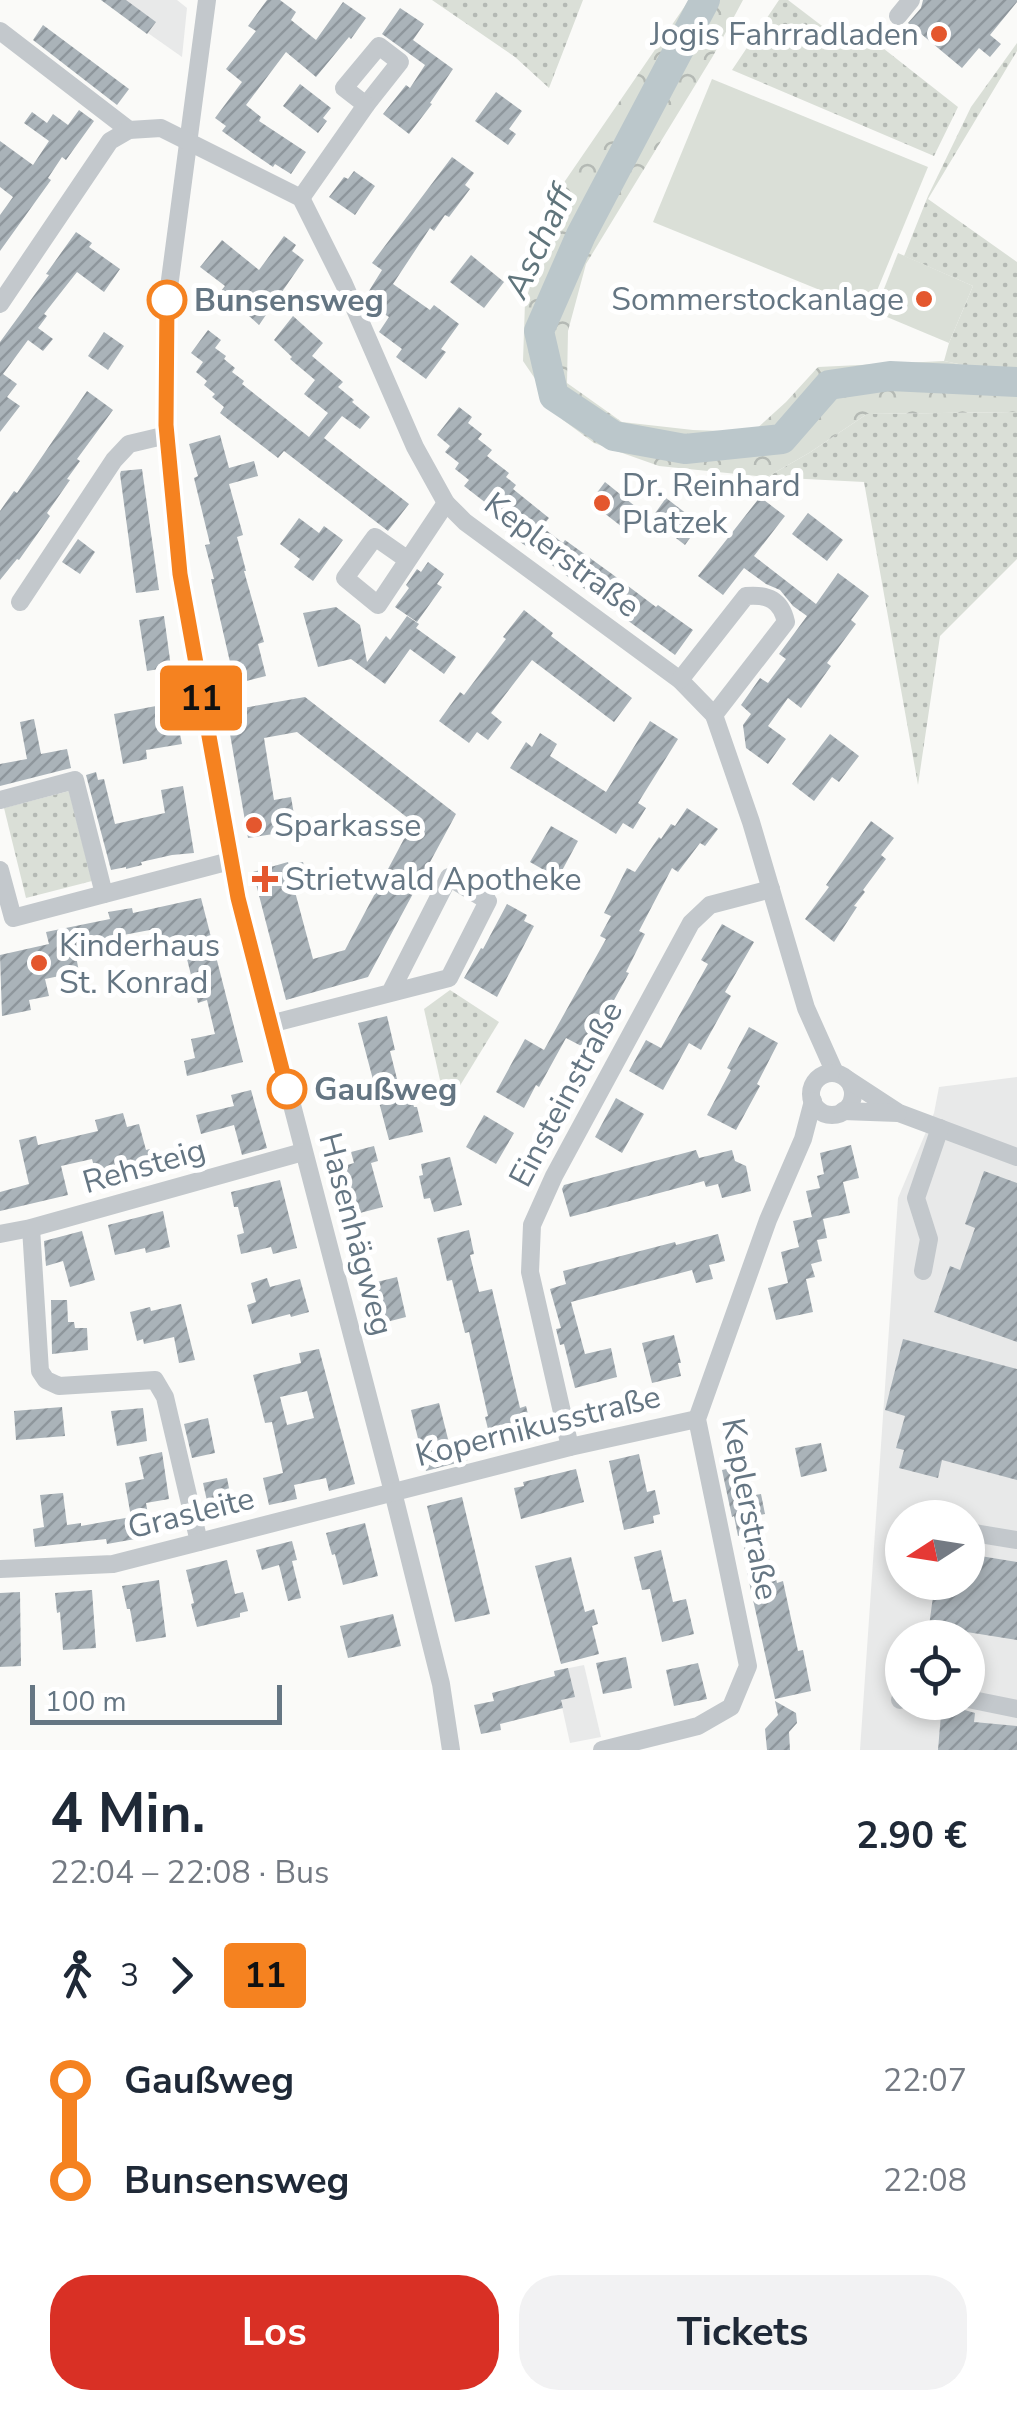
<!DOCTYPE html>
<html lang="de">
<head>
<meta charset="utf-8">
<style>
  :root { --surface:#fff; --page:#f2f2f3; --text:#1f2937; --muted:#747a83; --accent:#d93025 }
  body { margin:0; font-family:"Nunito Sans",sans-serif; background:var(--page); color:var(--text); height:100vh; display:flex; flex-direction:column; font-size:38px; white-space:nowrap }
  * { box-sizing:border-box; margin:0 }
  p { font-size:32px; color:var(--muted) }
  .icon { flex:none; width:55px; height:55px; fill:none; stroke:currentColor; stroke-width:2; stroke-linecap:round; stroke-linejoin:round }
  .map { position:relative; height:1750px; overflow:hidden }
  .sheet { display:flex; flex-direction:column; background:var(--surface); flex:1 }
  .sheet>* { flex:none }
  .badge { padding:0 20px; border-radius:8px; font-size:35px; line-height:65px }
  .needle { width:65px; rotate:258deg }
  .fabs { position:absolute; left:885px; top:1500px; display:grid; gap:20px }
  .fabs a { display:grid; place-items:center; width:100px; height:100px; border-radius:50%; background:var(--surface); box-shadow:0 5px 15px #0003; font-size:50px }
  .scale { position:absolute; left:30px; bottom:25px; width:252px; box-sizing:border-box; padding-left:10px; border:5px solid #657683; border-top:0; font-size:28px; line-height:35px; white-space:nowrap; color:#657683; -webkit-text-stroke:8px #fff; paint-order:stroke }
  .map>.badge { position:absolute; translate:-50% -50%; box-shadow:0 0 0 5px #fff }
  .legs { display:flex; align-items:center; gap:15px; height:110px; padding:0 50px; font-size:32px }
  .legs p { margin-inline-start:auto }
  .overview { display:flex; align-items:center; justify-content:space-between; height:170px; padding:0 50px }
  h1 { font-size:55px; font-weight:700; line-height:75px }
  .primary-button { display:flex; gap:20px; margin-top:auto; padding:20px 50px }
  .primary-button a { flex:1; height:115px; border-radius:40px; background:var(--accent); color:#fff; font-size:40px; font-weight:700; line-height:115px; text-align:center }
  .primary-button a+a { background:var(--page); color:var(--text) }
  ul { padding:0 50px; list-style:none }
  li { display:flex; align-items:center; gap:35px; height:100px; font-size:38px }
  li i { display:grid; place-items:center; width:15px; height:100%; margin:0 12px; background:currentColor }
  li i::after { content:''; width:25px; height:25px; margin:-12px; border:8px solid; border-radius:50%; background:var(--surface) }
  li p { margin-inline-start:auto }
  li:first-child i { background:linear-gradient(#0000 50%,currentColor 0) }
  li:last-child i { background:linear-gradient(currentColor 50%,#0000 0) }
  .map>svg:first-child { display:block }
</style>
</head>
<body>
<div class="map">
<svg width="1017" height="1750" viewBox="0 0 1017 1750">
  <defs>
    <pattern id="green-dots" width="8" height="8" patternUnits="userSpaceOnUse" patternTransform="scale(2.5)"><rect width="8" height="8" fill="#dadfd7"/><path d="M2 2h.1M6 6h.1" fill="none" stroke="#b4b9b4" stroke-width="1.8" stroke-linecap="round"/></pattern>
    <pattern id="forest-crowns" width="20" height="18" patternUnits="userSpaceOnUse" patternTransform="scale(2.5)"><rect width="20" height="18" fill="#dadfd7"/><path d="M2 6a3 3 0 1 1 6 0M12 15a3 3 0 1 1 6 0" fill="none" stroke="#b4b9b4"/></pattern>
    <pattern id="building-hatch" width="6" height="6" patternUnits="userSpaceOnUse" patternTransform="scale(2.5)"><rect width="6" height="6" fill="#aab3b9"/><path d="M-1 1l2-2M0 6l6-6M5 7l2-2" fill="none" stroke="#8e969c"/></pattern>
  </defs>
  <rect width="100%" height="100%" fill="#fafaf8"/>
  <g fill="#e8e9e9" fill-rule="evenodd">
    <path d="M101,0H177L187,8L182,57Z"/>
    <path d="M1017,1077V1750H860L898,1198L934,1113L939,1087ZM902,1518H968V1582H902ZM902,1638H968V1702H902Z"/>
    <path d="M584,1665L601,1737L570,1743L554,1671Z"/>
  </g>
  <g fill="url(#green-dots)">
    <path d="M432,0H583L549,88L515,57Z"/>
    <path d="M779,0H788L851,48L865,34L958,107L934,156L732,70Z"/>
    <path d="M1017,43V51L928,199L1017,262V376L944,361L949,343L973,286L904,256L928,196L971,107Z"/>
    <path d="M1017,412V559L940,636L918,785L864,482L767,477L809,453L867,414Z"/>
    <path d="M69,791L92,881L26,898L4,808Z"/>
    <path d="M450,990L499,1022L453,1097L442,1089L424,1009Z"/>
  </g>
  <path fill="url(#forest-crowns)" d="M689,0H743L713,56L586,264L568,331L567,383L622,422L693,430L753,432L786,402L818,367L944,361L1017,376V412L867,414L809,453L767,477L659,466L594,443L563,420L523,361L525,302L565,181Z"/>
  <g fill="#dadfd7">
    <path d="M712,79L928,167L869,310L653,222Z"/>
    <path d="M898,253L973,286L949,343L875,312Z"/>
  </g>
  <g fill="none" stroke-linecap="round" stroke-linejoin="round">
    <path stroke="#bbc7cb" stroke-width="30" d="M705,0L581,235L539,331L554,396L614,436L685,449L782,439L829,385L890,376L1017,382"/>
  </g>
  <g fill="url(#building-hatch)" fill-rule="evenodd">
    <path d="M101,0H126L156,22L147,34Z"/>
    <path d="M267,0H280L296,12L291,20L316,40L343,2L366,18L351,39L349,37L316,77L286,52L246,105L261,117L259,121L306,152L291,174L275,164L273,167L251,152L222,131L226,126L215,118L242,82L226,69L256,31L248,26Z"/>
    <path d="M923,0H1017V2L990,35L1001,44L990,57L979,48L962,68L908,23L921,8Z"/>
    <path d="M400,8L424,24L413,40L453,69L430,103L432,104L409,134L383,114L406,85L410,88L425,65L382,34Z"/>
    <path d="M43,25L129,89L117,105L33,40Z"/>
    <path d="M300,84L331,108L323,118L327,121L318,133L283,106Z"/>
    <path d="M496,92L522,111L509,129L516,134L508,145L475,121Z"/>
    <path d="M79,110L94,121L66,160L62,157L48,178L51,180L0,251V215L13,197L0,187V141L33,165L49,141L24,123L32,112L47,123L53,114L68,125Z"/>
    <path d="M452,157L474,173L465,185L470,189L449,217L445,215L434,231L430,228L393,284L430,310L434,305L459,324L441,349L446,352L426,379L396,357L402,349L379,332L389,317L366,303L364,299L382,270L372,263Z"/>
    <path d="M354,171L375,186L355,215L329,197L344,177L348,179Z"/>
    <path d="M76,232L92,243L89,247L120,269L104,292L77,272L44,314L47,316L38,328L53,339L43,351L28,340L3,374L17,384L7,397L20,406L0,432V342L49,275L46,274Z"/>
    <path d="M284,236L296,245L292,251L304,260L259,325L221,291L225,286L200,267L222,240L259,270Z"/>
    <path d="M471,255L504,282L484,308L450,282Z"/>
    <path d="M293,316L323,343L312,356L343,382L338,387L354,400L352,402L370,417L360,429L342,416L324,438L409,504L388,531L284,451L278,458L220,413L224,407L212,397L215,394L204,385L207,381L196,372L203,362L191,353L208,330L221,340L215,348L226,356L224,359L235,368L232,372L244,381L242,384L309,437L328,413L304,394L315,380L290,359L292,357L274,340Z"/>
    <path d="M104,332L124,346L108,370L88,356Z"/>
    <path d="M87,391L113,410L77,459L80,461L67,479L70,480L47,513L50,516L19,560L17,559L0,580V511L14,491L17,493Z"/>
    <path d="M459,407L472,417L468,423L482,434L478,439L492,450L487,456L509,473L506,477L516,485L513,489L549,518L542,527L563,543L565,540L612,574L656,607L658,605L693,630L675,655L501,528L508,520L464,486L469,480L455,469L459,463L445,452L450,446L437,435Z"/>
    <path d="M220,435L229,468L254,461L258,476L229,484L243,535L237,537L246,571H244L264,642L258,644L266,676L235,684L211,579H214L205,545L210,544L194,478L198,476L189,444Z"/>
    <path d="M142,469L159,590L136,593L120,474L121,471Z"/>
    <path d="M605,482L641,511L626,530L590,502Z"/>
    <path d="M760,497L785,516L754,556L816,604L838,573L869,596L851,620L856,624L827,663L831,666L801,708L788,698L768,726L786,739L768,764L746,748L743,725L751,714L741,705L760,678L768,683L786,659L779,654L807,616L793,606L780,590L766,584L744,568L723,595L698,576Z"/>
    <path d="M666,498L700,524L685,545L651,519Z"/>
    <path d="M808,513L843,540L827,561L792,534Z"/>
    <path d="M299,518L319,533L324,526L343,540L313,581L294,567L300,559L280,544Z"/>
    <path d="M78,539L95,552L80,574L62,562Z"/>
    <path d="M428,562L444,574L437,584L442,587L417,622L395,607L409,588L406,585L417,569L421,572Z"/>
    <path d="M336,607L360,625L367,662L386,636L390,640L407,616L419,624L416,628L456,657L444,674L410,649L385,684L351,659L318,667L303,613Z"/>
    <path d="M524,610L553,633L551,636L632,698L614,722L532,660L491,713L502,722L488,740L477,732L469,743L439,721L460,692L464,695L506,639L503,637Z"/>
    <path d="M164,616L171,667L147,671L139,620Z"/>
    <path d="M305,697L456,814L368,977L286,1000L253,872L288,862L289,865L303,862L309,884L294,888L313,959L345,950L413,822L297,732L264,738L274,800L291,797L296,826L280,829V833L248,838L226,711Z"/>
    <path d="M156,706L159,722L177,719L182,744L146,750L147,759L123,764L114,714Z"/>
    <path d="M34,719L41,754L67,749L71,768L0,786V764L27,759L20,722Z"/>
    <path d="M650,721L678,739L638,803L646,808L633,829L623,823L616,834L510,768L526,742L532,747L540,733L557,744L550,756L606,792Z"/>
    <path d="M830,734L859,756L839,782L832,777L814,801L792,784Z"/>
    <path d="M96,772L98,780L104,779L115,824L165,813L161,790L183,786L194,853L172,855L141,862L142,865L126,869V867L111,870L86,775Z"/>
    <path d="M687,808L718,829L705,846L700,843L678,872L672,868L639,931L645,934L626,972L629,973L587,1049L566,1038L539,1087L536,1085L524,1108L496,1092L525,1039L544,1050L606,939L600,936L611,916L604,913L627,868L635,872L659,837L661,839L671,824L675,826Z"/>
    <path d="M871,821L894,838L881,855L886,859L863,890L865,892L854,906L857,907L834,942L805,919L829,887L826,885Z"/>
    <path d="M551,826L578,841L558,878L530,862Z"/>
    <path d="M201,898L243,1062L187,1076L184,1061L195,1058L191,1039L215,1034L207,1000L198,1003L185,951L161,956L155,929L113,937L114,942L75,951L79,972L45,979L49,996L29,1000L31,1010L2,1016L0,955L49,944L46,932L110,919L108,912L132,908L133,913Z"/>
    <path d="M507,904L527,915L524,921L534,926L497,997L464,978L481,948L483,949Z"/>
    <path d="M722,924L754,942L725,992L731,996L701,1050L689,1043L663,1090L629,1071L646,1040L661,1048L708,964L701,960Z"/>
    <path d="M387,1016L395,1050L390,1051L398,1083L409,1091L414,1107H417L423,1132L389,1140L358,1023Z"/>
    <path d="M749,1027L778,1043L757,1084L760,1086L736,1130L707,1115L731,1070L727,1068Z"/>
    <path d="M251,1090L267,1148L242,1155L234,1125L201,1134L196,1115L234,1106L231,1095Z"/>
    <path d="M616,1098L644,1114L622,1153L595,1137Z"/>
    <path d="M123,1113L127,1127L139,1124L146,1150L150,1149L156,1172L99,1186L92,1159L61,1166L68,1195L0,1211V1192L29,1184L19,1140L36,1136L38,1145L98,1131L95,1120Z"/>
    <path d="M484,1115L514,1133L496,1164L466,1147Z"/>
    <path d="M851,1145L859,1178L843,1182L850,1213L823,1219L827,1238L817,1240L822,1261L811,1264L815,1277L806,1279L813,1312L776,1320L768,1288L788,1283L781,1252L799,1247L793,1221L812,1217L806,1191L820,1188L817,1176L824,1174L820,1153Z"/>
    <path d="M374,1146L378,1161L371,1163L383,1207L356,1214L354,1207L344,1209L334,1169L354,1163L351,1152Z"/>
    <path d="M696,1150L699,1158L732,1150L735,1161L746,1166L751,1191L722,1198L718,1184L706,1187L704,1181L570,1217L562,1189L564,1185Z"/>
    <path d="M450,1157L462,1205L434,1212L430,1198L424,1199L419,1176L423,1175L421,1164Z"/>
    <path d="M984,1171L1017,1183V1342L934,1312L950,1266L960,1270L975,1228L965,1224Z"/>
    <path d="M280,1180L297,1248L273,1254L271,1247L241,1254L237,1235L244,1233L238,1207H234L231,1192Z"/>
    <path d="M163,1211L170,1247L146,1253L145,1248L115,1255L108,1225Z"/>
    <path d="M469,1230L474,1254L470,1255L479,1292L492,1289L520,1408L526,1406L534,1438L493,1449L485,1417L488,1416L469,1332L465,1333L452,1280L447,1281L437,1238Z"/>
    <path d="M82,1231L95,1280L70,1287L63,1261L46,1266L44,1241Z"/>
    <path d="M718,1234L725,1261L709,1265L713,1279L696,1283L692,1270L571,1302L585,1354L611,1348L617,1377L575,1388L564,1344L560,1345L556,1329L561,1328L550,1289L566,1284L563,1271L675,1242L676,1245Z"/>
    <path d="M397,1277L406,1317L375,1325L365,1285Z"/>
    <path d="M267,1278L270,1287L300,1279L309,1312L291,1317L290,1314L252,1324L247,1305L256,1302L251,1283Z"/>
    <path d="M51,1300H67L68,1322H74L75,1328H87L88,1350L52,1354Z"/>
    <path d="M181,1304L195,1360L179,1363L174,1337L144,1344L143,1339L137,1341L130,1312L150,1307L151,1311Z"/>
    <path d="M674,1335L681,1363H678L681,1376L652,1383L642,1343Z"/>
    <path d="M903,1339L1017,1369V1480L942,1460L938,1478L899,1468L904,1450L896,1448L905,1416L885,1410Z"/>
    <path d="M319,1349L355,1484L329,1491L326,1478L294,1485L297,1499L269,1505L263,1478L283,1473L272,1422L265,1423L253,1375L301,1363L299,1353ZM307,1391L314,1418L287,1425L280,1397Z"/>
    <path d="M439,1403L449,1443L463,1439L468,1460L426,1471L411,1410Z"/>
    <path d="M62,1407L65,1436L16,1440L14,1411Z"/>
    <path d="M143,1408L147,1441L117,1446L111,1411Z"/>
    <path d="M208,1418L215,1453L192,1458L184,1424Z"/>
    <path d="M821,1443L827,1471L801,1477L795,1448Z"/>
    <path d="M162,1452L169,1499L146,1503L152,1536L107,1544L106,1539L35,1547L33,1529L44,1527L40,1495L63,1493L67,1525L81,1523V1526L131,1517L125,1483L144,1479L139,1457Z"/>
    <path d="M639,1454L647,1492L655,1490L660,1514L653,1516L654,1523L624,1530L609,1461Z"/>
    <path d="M748,1464L755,1495L761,1494L765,1514L760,1515L770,1563H772L777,1583L783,1581L798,1651L803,1650L811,1691L775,1699L746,1568H749L741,1535L738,1536L734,1516L732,1517L722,1470Z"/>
    <path d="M576,1469L584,1502L521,1519L514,1488L524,1486L523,1482Z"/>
    <path d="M227,1478L234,1514L211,1519L203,1483Z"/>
    <path d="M462,1497L490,1614L455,1622L427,1506Z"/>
    <path d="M365,1523L378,1576L343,1585L335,1554L332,1555L326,1533Z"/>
    <path d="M292,1541L297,1560L292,1561L301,1598L288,1601L279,1565L262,1570L256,1550Z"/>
    <path d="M661,1550L673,1602L686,1599L694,1634L662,1642L650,1589L642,1590L634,1557Z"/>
    <path d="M968,1554L1017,1562V1640L929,1626L935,1582H968Z"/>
    <path d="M571,1557L585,1612L594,1609L598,1624L592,1626L599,1654L561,1664L535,1566Z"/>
    <path d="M227,1560L235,1594L243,1592L248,1611L240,1613V1617L197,1627L191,1604L194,1603L186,1570Z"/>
    <path d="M159,1580L166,1637L136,1642L130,1609H127L122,1586Z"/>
    <path d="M92,1590L96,1648L63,1650L60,1612L57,1613L55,1593Z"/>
    <path d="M20,1592L21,1666L0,1667V1593Z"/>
    <path d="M393,1614L401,1646L348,1658L340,1626Z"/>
    <path d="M626,1657L632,1688L603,1694L596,1663Z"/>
    <path d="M698,1663L707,1699L674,1706L666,1670Z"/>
    <path d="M568,1668L575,1697L561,1700L563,1708L500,1724L501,1730L481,1734L474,1705L494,1701L492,1693L555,1676L554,1671Z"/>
    <path d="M775,1701L796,1713L797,1723L789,1732L790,1750H767L765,1729L778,1715Z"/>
    <path d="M942,1702L956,1703L961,1709L975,1713L974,1722L1017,1726V1750H938Z"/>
  </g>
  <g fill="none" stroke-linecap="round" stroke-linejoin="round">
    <g stroke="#c3c8cc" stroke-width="18">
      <path d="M207,0L168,295L166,425L180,574L238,898L393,1492L441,1684L451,1750"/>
      <path d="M898,16L911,0"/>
      <path d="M0,31L129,130"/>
      <path d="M379,46L400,62L366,105L344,88Z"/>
      <path d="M301,198L366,105"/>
      <path d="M0,304L110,141L129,130L161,128L301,198L344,284L415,447L446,503L465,522L680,680L714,715L751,822L806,1008L835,1073"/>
      <path d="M408,560L375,537L345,578L378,605L446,503"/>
      <path d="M20,602L114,460L129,444L167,435"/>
      <path d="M680,680L746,596C768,594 781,600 786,622L714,715"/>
      <path d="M0,800L75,780L104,894"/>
      <path d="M0,870L13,918L230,861"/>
      <path d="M270,1024L449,978L488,901L449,877L390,993"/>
      <circle cx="832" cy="1094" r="21"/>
      <path d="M847,1079L899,1113L1017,1157"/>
      <path d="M843,1111L898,1113"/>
      <path d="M31,1228L40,1371L46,1380L59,1386L155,1380L165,1397L199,1542"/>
      <path d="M0,1234L31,1228L303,1152"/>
      <path d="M923,1271L929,1239L916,1198L940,1128"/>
      <path d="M570,1447L530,1272L532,1225L554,1176L691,923L710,905L771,889"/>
      <path d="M968,1532L1017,1540"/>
      <path d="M0,1569L113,1564L570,1447L697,1419"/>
      <path d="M968,1699L1017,1709"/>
      <path d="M900,1700L902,1698"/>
      <path d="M602,1750L698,1726L731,1707L748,1666L697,1419L768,1220L803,1139L813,1101"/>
    </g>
  </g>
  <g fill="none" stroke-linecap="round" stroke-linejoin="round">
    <defs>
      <path id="line-1" d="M167,300L166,425L180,574L238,898L287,1089"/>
    </defs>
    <use href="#line-1" stroke="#fff" stroke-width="22"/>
    <use href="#line-1" stroke="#f58220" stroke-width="15"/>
  </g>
  <g fill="#e4572e" stroke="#fff" stroke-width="4">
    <circle cx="939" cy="34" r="10"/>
    <circle cx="924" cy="299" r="10"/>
    <circle cx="602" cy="503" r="10"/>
    <circle cx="254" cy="825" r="10"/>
    <path d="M260 864h10v10h10v10h-10v10h-10v-10h-10v-10h10z"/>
    <circle cx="39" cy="963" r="10"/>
  </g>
  <g fill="#fff" stroke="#f58220" stroke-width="5">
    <circle cx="167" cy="300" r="18"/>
    <circle cx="287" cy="1089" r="18"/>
  </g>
  <g text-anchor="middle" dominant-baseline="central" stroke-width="10" stroke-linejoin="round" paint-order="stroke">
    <g font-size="32" fill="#657683" stroke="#fff" text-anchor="start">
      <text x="919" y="34" text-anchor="end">Jogis Fahrradladen</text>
      <text x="904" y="299" text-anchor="end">Sommerstockanlage</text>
      <text x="622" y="485">Dr. Reinhard<tspan x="622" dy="37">Platzek</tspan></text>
      <text x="274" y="825">Sparkasse</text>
      <text x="285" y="879">Strietwald Apotheke</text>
      <text x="59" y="945">Kinderhaus<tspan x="59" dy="37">St. Konrad</tspan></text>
    </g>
    <g font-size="32" font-weight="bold" fill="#657683" stroke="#fff" text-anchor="start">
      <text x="194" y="300">Bunsensweg</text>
      <text x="314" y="1089">Gaußweg</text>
    </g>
    <g font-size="32" fill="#657683" stroke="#fff">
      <text transform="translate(562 555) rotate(37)">Keplerstraße</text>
      <text transform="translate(566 1094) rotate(-62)">Einsteinstraße</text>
      <text transform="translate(144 1166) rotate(-16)">Rehsteig</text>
      <text transform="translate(356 1234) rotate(75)">Hasenhägweg</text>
      <text transform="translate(538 1426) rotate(-14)">Kopernikusstraße</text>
      <text transform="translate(750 1509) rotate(79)">Keplerstraße</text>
      <text transform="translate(191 1513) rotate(-14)">Grasleite</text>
    </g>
    <g font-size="35" font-style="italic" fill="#60757c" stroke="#fff">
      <text transform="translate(539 242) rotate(-65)">Aschaff</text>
    </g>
  </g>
</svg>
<div class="fabs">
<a><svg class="needle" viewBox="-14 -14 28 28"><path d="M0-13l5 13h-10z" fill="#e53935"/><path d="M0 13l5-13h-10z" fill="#747a83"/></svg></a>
<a><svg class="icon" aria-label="locate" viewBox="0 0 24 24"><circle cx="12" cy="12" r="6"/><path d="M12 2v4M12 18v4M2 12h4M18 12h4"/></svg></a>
</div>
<div class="scale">100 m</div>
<b class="badge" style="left:201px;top:698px;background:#f58220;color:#111">11</b>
</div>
<section class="sheet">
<div class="overview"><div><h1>4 Min.</h1><p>22:04 – 22:08 · Bus</p></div><b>2.90 €</b></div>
<div class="legs"><svg class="icon" aria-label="walk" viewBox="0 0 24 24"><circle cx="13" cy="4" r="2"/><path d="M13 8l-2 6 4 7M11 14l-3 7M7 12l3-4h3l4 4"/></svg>3<svg class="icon" aria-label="forward" viewBox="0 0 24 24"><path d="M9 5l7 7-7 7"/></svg><b class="badge" style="background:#f58220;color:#111">11</b></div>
<ul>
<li><i style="color:#f58220"></i><b>Gaußweg</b><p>22:07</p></li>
<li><i style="color:#f58220"></i><b>Bunsensweg</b><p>22:08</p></li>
</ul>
<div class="primary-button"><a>Los</a><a>Tickets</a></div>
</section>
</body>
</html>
